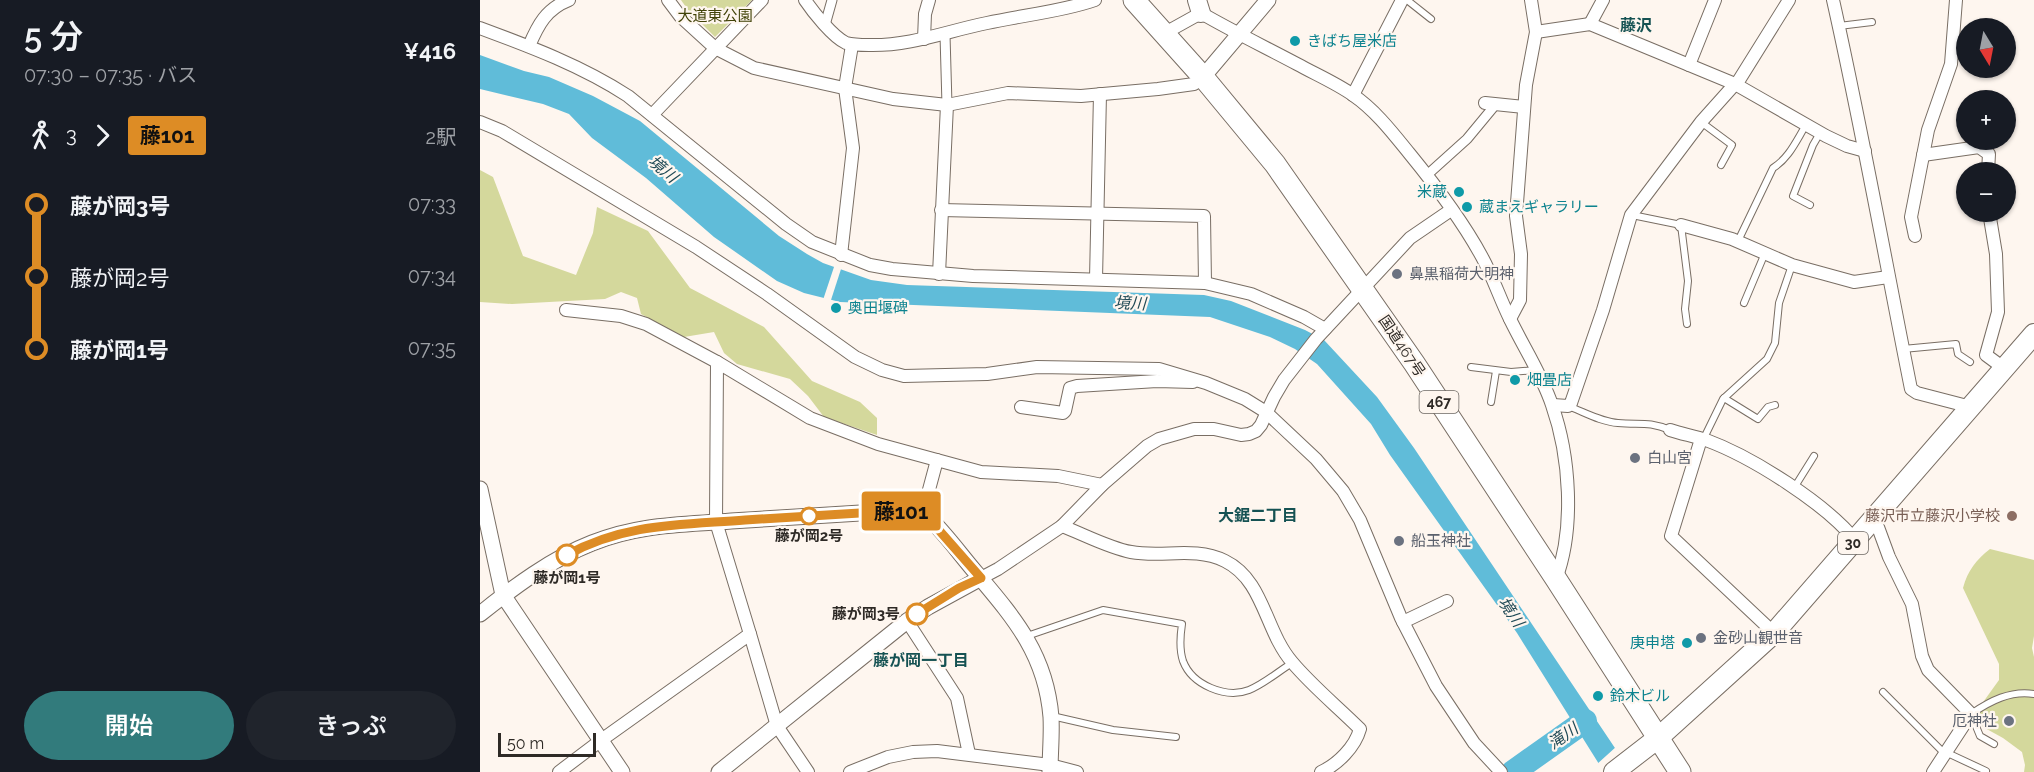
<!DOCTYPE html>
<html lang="ja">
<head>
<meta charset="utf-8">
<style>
  :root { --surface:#171b24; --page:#20242c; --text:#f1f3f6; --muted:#9ea1a6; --accent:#327b7c }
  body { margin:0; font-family:Raleway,"Noto Sans JP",sans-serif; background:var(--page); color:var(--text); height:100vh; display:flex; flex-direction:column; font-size:22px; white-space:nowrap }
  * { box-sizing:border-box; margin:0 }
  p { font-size:20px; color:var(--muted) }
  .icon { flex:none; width:33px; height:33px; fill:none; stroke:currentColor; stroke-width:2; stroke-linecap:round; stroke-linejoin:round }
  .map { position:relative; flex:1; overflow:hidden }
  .panel { display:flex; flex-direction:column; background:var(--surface); width:480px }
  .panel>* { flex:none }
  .badge { padding:0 12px; border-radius:4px; font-size:21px; line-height:39px }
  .needle { width:39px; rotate:170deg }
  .fabs { position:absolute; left:1476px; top:18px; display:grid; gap:12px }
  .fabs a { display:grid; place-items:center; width:60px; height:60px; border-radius:50%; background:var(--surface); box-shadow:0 2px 4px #0004; font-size:30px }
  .scale { position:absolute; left:18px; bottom:15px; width:98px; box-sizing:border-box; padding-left:6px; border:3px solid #2e2a26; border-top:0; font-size:16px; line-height:21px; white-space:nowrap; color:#2e2a26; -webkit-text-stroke:4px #fef6ef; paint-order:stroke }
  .map>.badge { position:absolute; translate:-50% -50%; box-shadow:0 0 0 3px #fff }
  .legs { display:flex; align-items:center; gap:9px; height:66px; padding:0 24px; font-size:20px }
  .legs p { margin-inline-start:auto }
  .head { display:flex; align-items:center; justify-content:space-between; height:102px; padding:0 24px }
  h1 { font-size:33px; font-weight:600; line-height:45px }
  .action { display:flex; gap:12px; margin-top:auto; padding:12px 24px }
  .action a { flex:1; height:69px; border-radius:36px; background:var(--accent); color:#fff; font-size:24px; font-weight:600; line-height:69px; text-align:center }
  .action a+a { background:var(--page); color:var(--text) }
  ul { padding:0 24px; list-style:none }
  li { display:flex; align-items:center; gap:21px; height:72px; font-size:22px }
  li i { display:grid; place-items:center; width:9px; height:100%; margin:0 8px; background:currentColor }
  li i::after { content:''; width:15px; height:15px; margin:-8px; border:4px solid; border-radius:50%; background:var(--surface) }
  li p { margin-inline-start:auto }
  li:first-child i { background:linear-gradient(#0000 50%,currentColor 0) }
  li:last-child i { background:linear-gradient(currentColor 50%,#0000 0) }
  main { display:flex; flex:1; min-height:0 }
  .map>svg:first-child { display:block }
</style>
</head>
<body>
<main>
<section class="panel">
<div class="head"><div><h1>5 分</h1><p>07:30 – 07:35 · バス</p></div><b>¥416</b></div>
<div class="legs"><svg class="icon" aria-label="walk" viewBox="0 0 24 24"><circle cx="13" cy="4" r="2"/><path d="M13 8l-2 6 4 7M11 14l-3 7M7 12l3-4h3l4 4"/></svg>3<svg class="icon" aria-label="forward" viewBox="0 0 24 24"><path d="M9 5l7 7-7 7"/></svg><b class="badge" style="background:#dd8c25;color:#111">藤101</b><p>2駅</p></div>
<ul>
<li><i style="color:#dd8c25"></i><b>藤が岡3号</b><p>07:33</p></li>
<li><i style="color:#dd8c25"></i><span>藤が岡2号</span><p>07:34</p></li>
<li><i style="color:#dd8c25"></i><b>藤が岡1号</b><p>07:35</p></li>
</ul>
<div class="action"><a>開始</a><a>きっぷ</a></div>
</section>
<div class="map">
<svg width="1554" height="772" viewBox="0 0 1554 772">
  <rect width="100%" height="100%" fill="#fef6ef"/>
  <g fill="#d4d89c">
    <path d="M201,0H272L235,37L208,10Z"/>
    <path d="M0,170L13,177L43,256L96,275L113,233L117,207L168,231L210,288L284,327L332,381L380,402L397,418V435L344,417L328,396L310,379L257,364L244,353L234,332L204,337L161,314L157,298L141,292L125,299L32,304L0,302Z"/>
    <path d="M1510,549L1554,560V636L1552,648L1554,657V772H1544L1545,765L1542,752L1523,738L1503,727L1496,712L1519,680V664L1483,588C1488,570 1496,560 1510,549Z"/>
  </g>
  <path fill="#60bcd9" d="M0,55L44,71L69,77L113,96L160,121L299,236L327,254L343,263L391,280L427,285L724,295L751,301L825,330L844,340L897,397L934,448L1143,760L1124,772L1037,633L910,455L891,424L837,364L815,349L790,337L730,317L360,302L324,293L297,281L234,237L166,178L112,138L89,114L63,104L0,89Z"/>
  <g fill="#fef6ef">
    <path d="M355,264L362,266L350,303L343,300Z"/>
    <path d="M1137,746L1145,758L1157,772H1120L1116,765Z"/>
  </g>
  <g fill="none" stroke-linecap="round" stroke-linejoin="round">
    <path stroke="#60bcd9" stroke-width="24" d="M1033,772L1105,721"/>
    <defs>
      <g id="service">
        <path d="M927,0L951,19"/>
        <path d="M1359,26L1392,22"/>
        <path d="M1221,122L1252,145L1241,165"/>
        <path d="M1330,205L1313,196L1333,145L1340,133"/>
        <path d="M1152,215L1201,225L1208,281L1205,309L1207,324"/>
        <path d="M1258,241L1293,168C1309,158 1316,141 1326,125"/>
        <path d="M1264,303L1285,253"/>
        <path d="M1423,349L1476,344L1478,354L1490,362"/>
        <path d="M991,367L1031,372L1057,370"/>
        <path d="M1244,398L1278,419L1288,407L1295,405"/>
        <path d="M1011,402L1016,371"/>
        <path d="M1088,406C1104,412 1121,422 1138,423C1160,425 1168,421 1190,430"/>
        <path d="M1223,440L1243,399L1287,359L1295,343L1299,303L1312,265"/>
        <path d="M1314,488L1334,456"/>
        <path d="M547,636L623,610L702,624C700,637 699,649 703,661C712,685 746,699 769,690C784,684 799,671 812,663"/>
        <path d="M1403,692L1461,750L1506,771"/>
        <path d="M572,716L633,730L696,737"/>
        <path d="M1514,744L1500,736L1491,714C1510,701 1531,690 1554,694"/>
      </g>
      <g id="pedestrian">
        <path d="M345,25L352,0"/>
        <path d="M465,35L467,105"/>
        <path d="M947,175L987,139L1016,104"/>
      </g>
      <g id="minor">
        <path d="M188,0L200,16L235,48L274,68L413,99L467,105L528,93L601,96L678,89L714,84L723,77"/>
        <path d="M325,0C333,12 353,37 366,43C373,45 381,45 389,45C431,46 467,31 507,23C543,15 580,12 615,0"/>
        <path d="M1353,0C1382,129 1405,259 1431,389L1437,393L1491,407"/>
        <path d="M1110,24L1123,0"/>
        <path d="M0,28C51,47 102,66 148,96L306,224L332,242L390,265L412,269L493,276L725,283L771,294L824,317L845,329"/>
        <path d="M1056,32L1110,24L1255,84L1346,136L1367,146L1385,151"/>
        <path d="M685,33L721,13C752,31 785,47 817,64C835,74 856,83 873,95C895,110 912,132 929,153C956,186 982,220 1002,257C1013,277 1020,299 1030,319C1044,348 1062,375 1072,405C1090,456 1095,528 1076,579"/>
        <path d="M444,39L445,14L449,0"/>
        <path d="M49,46C58,25 66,9 89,0"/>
        <path d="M1209,65L1235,0"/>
        <path d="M1256,85L1309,0"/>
        <path d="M873,95L922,0"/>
        <path d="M1005,103L1044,107"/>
        <path d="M172,115L282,0"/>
        <path d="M0,122L22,131L216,247L287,294L375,357L402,370L424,376L507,374L557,367L679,369L726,383L765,399L786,412L836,459L863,491L880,520L921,618L956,686L994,743L1021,772"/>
        <path d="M1443,155L1499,147L1509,154L1508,172"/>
        <path d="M461,210L724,216L725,283"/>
        <path d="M1509,212L1516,254L1518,312L1506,355L1525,369"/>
        <path d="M1201,225L1252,239L1312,265L1374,282L1408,277"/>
        <path d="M1435,236L1431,217L1448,130L1471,64L1476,0"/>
        <path d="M361,255L373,148L365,88L372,45"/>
        <path d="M459,274L467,105"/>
        <path d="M616,279L620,94"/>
        <path d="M86,310L141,316L166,324L237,362"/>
        <path d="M1030,319L1040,300L1041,254L1036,216L1046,85L1056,32L1051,0"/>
        <path d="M1073,405L1088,406L1091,403L1123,310L1151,215L1221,122L1255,84"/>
        <path d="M541,407L583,413L585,411L590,388L597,386L677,381L713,382"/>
        <path d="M1190,430C1202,434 1214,436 1226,440C1272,457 1345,503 1376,541"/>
        <path d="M1221,439L1191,536L1294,633"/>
        <path d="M443,512L457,460"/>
        <path d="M1395,519L1409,557L1432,604L1442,656L1448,670L1491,714L1453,772"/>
        <path d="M582,526C603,534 629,548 651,552C683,558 714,546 745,561C784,580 785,631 812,662C832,686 858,707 880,729C875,747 858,764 841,772"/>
        <path d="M501,578L518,569L582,526L622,485L667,446L679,439L714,429H734L761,435L769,434L776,431L781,425L794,397L804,380L836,339L930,238L971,210"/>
        <path d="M427,621L477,698L489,754"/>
        <path d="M923,622L967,601"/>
        <path d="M270,634L297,726L328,772"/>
        <path d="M79,772L120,741L270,634L236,522L237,362L330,418L398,444L501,472L578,476L622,485"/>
        <path d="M370,772L408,757L433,752L457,751L570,765L597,772"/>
      </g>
      <g id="tertiary">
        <path d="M723,77L788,0"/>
        <path d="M0,489L23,595L142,772"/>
        <path d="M0,614C34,587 71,559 112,543C159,524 201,525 251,521C310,517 370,514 429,510L443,512C463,530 479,553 497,574C535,619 566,655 571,717C572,735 570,754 570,772"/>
        <path d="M239,772L427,621L448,607L501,578"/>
      </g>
      <path id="secondary" d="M717,0L721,13"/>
      <path id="primary" d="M1134,772L1178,738L1294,633L1554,334"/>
      <path id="trunk" d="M654,0L723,77L795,164L934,363L1076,579L1200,772"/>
    </defs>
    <use href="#service" stroke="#796e64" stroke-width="8"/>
    <use href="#pedestrian" stroke="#796e64" stroke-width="11"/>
    <use href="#minor" stroke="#796e64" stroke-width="14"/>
    <use href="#tertiary" stroke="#796e64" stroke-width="17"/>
    <use href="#secondary" stroke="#796e64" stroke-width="20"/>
    <use href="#primary" stroke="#796e64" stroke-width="22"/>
    <use href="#trunk" stroke="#796e64" stroke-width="23"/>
    <use href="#service" stroke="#fff" stroke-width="6"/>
    <use href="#pedestrian" stroke="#fff" stroke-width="9"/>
    <use href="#minor" stroke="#fff" stroke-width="12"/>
    <use href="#tertiary" stroke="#fff" stroke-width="15"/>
    <use href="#secondary" stroke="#fff" stroke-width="18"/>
    <use href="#primary" stroke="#fff" stroke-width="20"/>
    <use href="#trunk" stroke="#fff" stroke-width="21"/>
  </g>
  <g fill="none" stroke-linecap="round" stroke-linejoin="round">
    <defs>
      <path id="line-1" d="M87,555C145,523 201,525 265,520C320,517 374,513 429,510L443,512L501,578L479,588L437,614"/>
    </defs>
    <use href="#line-1" stroke="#fff" stroke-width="14"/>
    <use href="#line-1" stroke="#dd8c25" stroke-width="9"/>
  </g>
  <g fill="#0f9aa8" stroke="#fef6ef" stroke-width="2">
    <circle cx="815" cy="41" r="6"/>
    <circle cx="979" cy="192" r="6"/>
    <circle cx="987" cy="207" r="6"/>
    <circle cx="356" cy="308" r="6"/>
    <circle cx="1035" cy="380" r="6"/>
    <circle cx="1207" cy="643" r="6"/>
    <circle cx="1118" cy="696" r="6"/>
  </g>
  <g fill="#6b7280" stroke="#fef6ef" stroke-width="2">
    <circle cx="917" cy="274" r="6"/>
    <circle cx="1155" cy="458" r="6"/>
    <circle cx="919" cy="541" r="6"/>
    <circle cx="1221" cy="638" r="6"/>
    <circle cx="1529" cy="721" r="6"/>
  </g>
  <g fill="#fff" stroke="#dd8c25" stroke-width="3">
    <circle cx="329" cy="516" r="8"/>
    <circle cx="87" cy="555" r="10"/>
    <circle cx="437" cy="614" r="10"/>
  </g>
  <circle fill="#8d6e63" stroke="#fef6ef" stroke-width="2" cx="1532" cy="516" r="6"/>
  <g text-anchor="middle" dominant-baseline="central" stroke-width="4.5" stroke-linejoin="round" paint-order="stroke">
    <g fill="#fef6ef" stroke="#6c6762" stroke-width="1.5">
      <rect x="939.5" y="391" width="39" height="22" rx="4.5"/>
      <rect x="1358" y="532" width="30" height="22" rx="4.5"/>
    </g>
    <g font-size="14" font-weight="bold" fill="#2e2a26">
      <text x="959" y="402">467</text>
      <text x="1373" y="543">30</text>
    </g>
    <g font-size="15" fill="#404207" stroke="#fef6ef">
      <text x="235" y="16">大道東公園</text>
    </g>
    <g font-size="15" fill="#0d838f" stroke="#fef6ef" text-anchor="start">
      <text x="827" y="41">きばち屋米店</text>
      <text x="967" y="192" text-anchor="end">米蔵</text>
      <text x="999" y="207">蔵まえギャラリー</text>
      <text x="368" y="308">奥田堰碑</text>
      <text x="1047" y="380">畑畳店</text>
      <text x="1195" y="643" text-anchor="end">庚申塔</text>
      <text x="1130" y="696">鈴木ビル</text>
    </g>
    <g font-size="15" fill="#5b616d" stroke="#fef6ef" text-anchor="start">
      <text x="929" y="274">鼻黒稲荷大明神</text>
      <text x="1167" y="458">白山宮</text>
      <text x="931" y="541">船玉神社</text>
      <text x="1233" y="638">金砂山観世音</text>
      <text x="1517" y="721" text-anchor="end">厄神社</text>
    </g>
    <g font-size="15" fill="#2e2a26" stroke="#fef6ef">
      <text transform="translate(922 346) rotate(56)">国道467号</text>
    </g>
    <g font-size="15" fill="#785e54" stroke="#fef6ef" text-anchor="end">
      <text x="1520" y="516">藤沢市立藤沢小学校</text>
    </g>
    <g font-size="15" font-weight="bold" fill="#2e2a26" stroke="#fef6ef">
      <text x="329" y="536">藤が岡2号</text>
      <text x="87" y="578">藤が岡1号</text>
      <text x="420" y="614" text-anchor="end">藤が岡3号</text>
    </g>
    <g font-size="16" font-weight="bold" fill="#155253" stroke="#fef6ef">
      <text x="1156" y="25">藤沢</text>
      <text x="778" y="515">大鋸二丁目</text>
      <text x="441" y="660">藤が岡一丁目</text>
    </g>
    <g font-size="16" font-style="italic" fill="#204a56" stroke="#fef6ef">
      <text transform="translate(183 169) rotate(40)">境川</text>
      <text transform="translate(650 303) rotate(3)">境川</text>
      <text transform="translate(1031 612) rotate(56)">境川</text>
      <text transform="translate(1083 736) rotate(-35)">滝川</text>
    </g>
  </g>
</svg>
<div class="fabs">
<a><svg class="needle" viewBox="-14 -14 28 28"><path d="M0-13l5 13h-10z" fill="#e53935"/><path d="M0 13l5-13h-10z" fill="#9ea1a6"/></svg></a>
<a>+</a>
<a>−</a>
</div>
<div class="scale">50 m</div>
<b class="badge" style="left:421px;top:511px;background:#dd8c25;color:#111">藤101</b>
</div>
</main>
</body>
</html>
